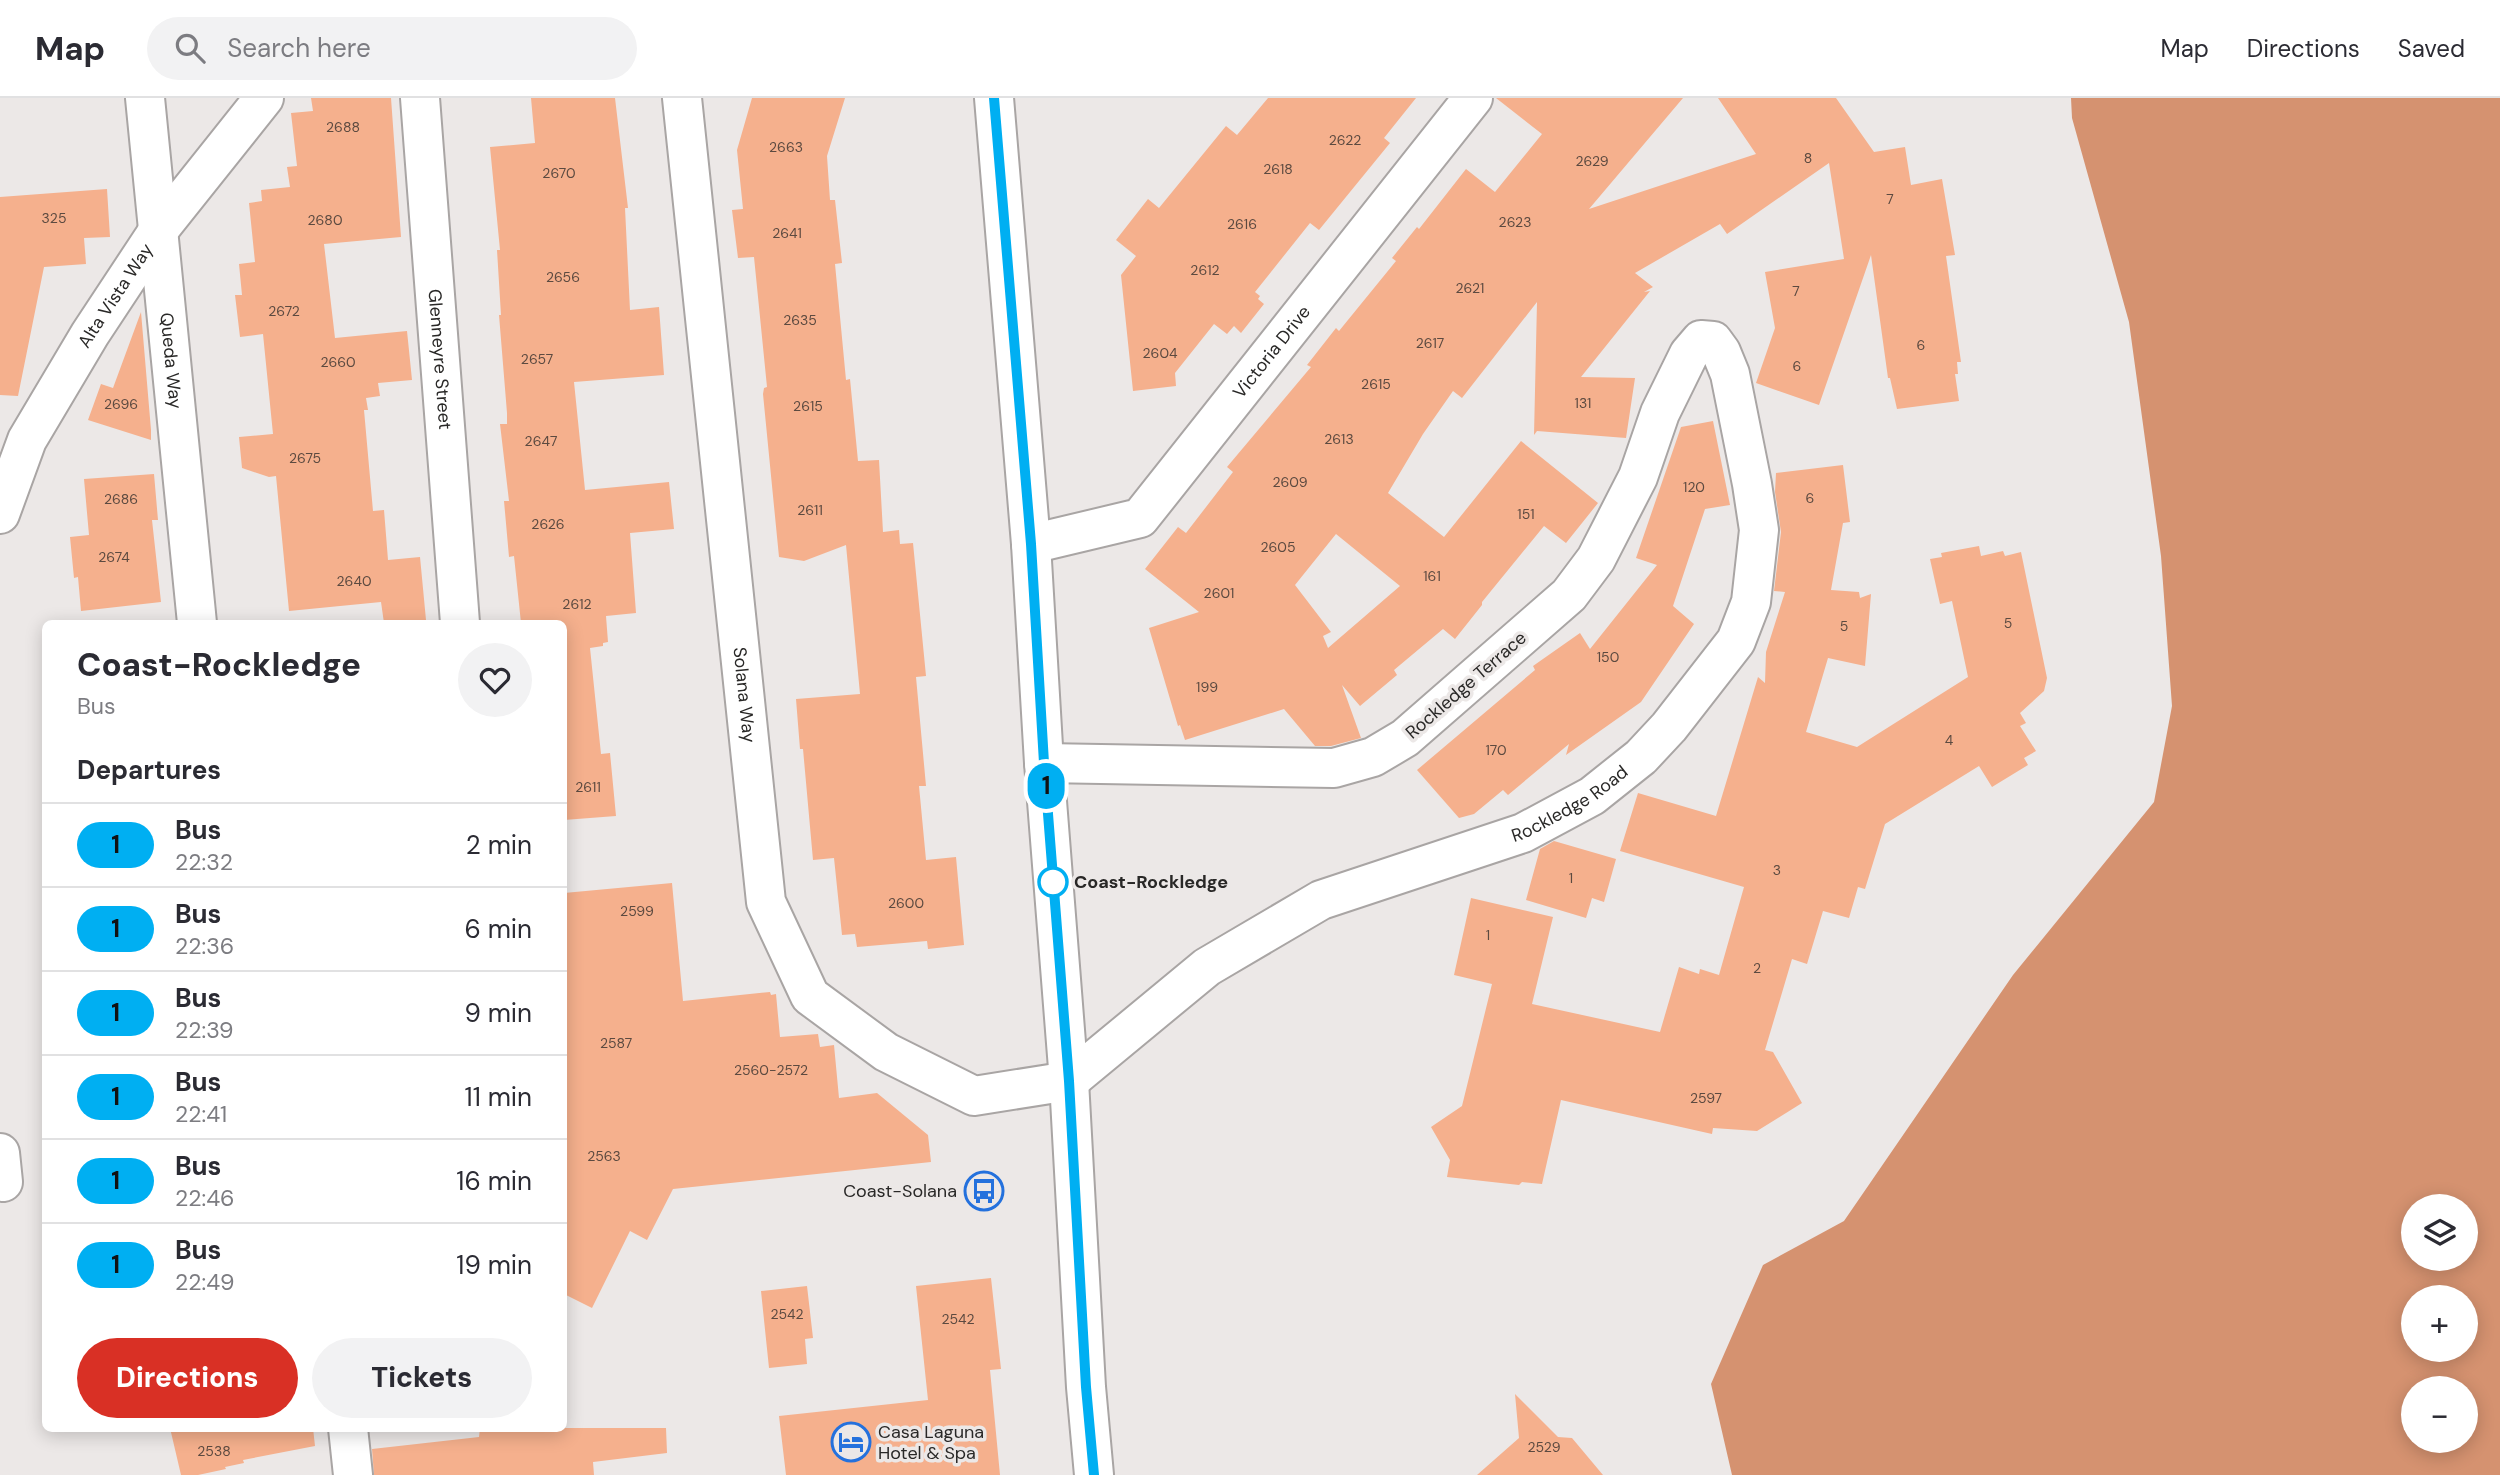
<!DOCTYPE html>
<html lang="en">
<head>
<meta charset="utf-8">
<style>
  :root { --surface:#fff; --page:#f2f2f3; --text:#2b2b33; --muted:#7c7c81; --line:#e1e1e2; --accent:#d93025 }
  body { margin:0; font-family:"DM Sans",sans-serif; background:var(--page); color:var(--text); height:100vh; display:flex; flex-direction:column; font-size:26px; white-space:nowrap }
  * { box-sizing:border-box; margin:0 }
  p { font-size:23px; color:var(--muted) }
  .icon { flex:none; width:38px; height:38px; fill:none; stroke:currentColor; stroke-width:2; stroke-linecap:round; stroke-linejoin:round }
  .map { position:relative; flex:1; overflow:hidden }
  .side { position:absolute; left:42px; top:522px; width:525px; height:812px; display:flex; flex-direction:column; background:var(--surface); border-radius:10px; box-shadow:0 4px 18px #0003 }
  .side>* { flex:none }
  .badge { padding:0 14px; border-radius:23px; font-size:24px; line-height:46px }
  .controls { position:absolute; left:2401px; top:1096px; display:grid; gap:14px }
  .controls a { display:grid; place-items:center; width:77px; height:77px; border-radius:50%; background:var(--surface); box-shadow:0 4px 18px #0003; font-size:35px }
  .map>.badge { position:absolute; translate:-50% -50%; box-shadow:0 0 0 4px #fff }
  h2 { padding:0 35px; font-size:26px; line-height:63px }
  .round { display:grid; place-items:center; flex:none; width:74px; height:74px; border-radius:37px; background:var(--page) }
  .head { display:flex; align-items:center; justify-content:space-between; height:119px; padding:0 35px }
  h1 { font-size:33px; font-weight:800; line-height:52px }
  .button { display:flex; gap:14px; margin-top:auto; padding:14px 35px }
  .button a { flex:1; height:80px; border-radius:42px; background:var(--accent); color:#fff; font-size:28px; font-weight:800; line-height:80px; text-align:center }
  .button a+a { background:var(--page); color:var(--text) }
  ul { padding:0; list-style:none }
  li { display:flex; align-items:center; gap:21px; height:84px; padding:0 35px; border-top:2px solid var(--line) }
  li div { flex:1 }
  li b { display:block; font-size:26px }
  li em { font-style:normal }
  li .badge { min-width:77px; font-weight:700; text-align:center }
  header { display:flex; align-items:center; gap:42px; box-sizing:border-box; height:98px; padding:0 35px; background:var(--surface); border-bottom:2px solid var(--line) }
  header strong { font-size:33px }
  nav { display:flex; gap:38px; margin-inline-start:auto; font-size:24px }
  .search { width:490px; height:63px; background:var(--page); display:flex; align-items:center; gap:18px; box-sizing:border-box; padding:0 24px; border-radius:38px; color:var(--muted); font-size:26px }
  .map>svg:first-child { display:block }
</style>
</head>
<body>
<header>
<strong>Map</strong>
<div class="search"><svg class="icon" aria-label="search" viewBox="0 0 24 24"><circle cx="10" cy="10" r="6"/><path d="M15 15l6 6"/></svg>Search here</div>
<nav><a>Map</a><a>Directions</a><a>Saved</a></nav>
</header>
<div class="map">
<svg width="2500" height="1377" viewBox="0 0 2500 1377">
  <rect width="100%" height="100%" fill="#ece8e7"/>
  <path fill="#d59270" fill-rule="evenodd" d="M2071,0H2500V1377H1732L1711,1286L1763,1167L1844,1123L2013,877L2154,704L2172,608L2161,458L2129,224L2072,20ZM2413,1108H2466V1160H2413ZM2413,1199H2466V1251H2413ZM2413,1290H2466V1342H2413Z"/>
  <g fill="#f5b08d" fill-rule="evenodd">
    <path d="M311,0H391L401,139L324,146L335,240L407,233L412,282L378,285L380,298L366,300L368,312H364L373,413L384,412L388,462L420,459L426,522L384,525L381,504L289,513L276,378L269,379L242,370L239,339L273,336L263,236L240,239L235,197H242L239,166L255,164L249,105L262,103L261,92L290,89L287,69L297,68L291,15L313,13Z"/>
    <path d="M531,0H615L628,110H625L630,212L659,209L664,277L574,284L585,392L669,384L674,431L630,435L636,515L606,518L608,544L603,545V548L590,550L601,656L610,655L616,718L564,722V525H521L514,458L509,459L504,403H509L500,326H507V315L499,217H501L497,152H500L490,49L535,45Z"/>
    <path d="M752,0H845L827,58L830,102H835L842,165L835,166L846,282L850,281L858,363L879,362L883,434L899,432L900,446L913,445L926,578L916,579L926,688H919L926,762L956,759L964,847L928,851L927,843L857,849L855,836L842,837L834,760L813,762L803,651H800L796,601L860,596L846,447L804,463L779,459L763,296L764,290L767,289L754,159L738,160L732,112L743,111L737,52Z"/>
    <path d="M1268,0H1416L1384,40L1390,45L1319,132L1310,125L1255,194L1260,198L1258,201L1264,206L1241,235L1234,228L1227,236L1214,226L1175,275L1176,288L1133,293L1121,177L1136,158L1116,142L1148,101L1159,110L1226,28L1237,37Z"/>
    <path d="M1496,0H1683L1589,111L1756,56L1718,0H1836L1874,54L1905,49L1911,87L1942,81L1955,157L1946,158L1961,264H1957L1958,276H1955L1959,303L1897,311L1890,280H1888L1871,157L1819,307L1756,285L1775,230L1765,174L1844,161L1829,65L1727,136L1720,126L1635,175L1653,189L1644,194L1650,193L1581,279L1635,280L1626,340L1537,333L1534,337L1537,204L1462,300L1453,293L1423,336L1388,395L1444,439L1521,343L1598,405L1566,445L1544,428L1482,504V507L1455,541L1443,531L1394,572L1397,577L1360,608L1342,587L1361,640L1331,648H1315L1284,611L1185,642L1180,627L1178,628L1149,530L1199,514L1145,471L1178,429L1186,435L1233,374L1227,369L1311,269L1307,267L1336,230L1339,233L1396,163L1392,160L1417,129L1419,131L1466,71L1495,94L1542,36ZM1336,436L1400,488L1328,550L1323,538L1331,534L1295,487Z"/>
    <path d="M107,91L110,139L84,140L86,166L44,169L18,298L0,297V99Z"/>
    <path d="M141,214L151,332V342L88,322L101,286L113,290Z"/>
    <path d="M1713,323L1730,407L1705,411L1673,508L1694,526L1641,604L1566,657L1569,646L1508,697L1503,692L1474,716L1459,720L1417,672L1535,572L1533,568L1580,535L1590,551L1657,467L1636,460L1681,329Z"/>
    <path d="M1843,367L1850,424L1843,425L1831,492L1859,494L1860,500L1871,496L1865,568L1828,560L1806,634L1857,649L1968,579L1952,503L1940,506L1930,461L1942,459L1941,455L1979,448L1981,458L2003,453L2005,458L2021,454L2047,580L2044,593L2020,615L2026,625L2020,628L2036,653L2024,660L2028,667L1992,689L1979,668L1885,726L1865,791L1858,789L1849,820L1823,813L1807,866L1792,861L1765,952L1773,954L1802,1005L1757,1033L1713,1030L1712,1036L1561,1002L1542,1086L1522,1084L1519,1087L1447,1079L1450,1062L1431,1029L1462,1008L1492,886L1454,877L1471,800L1553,819L1532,906L1660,934L1679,869L1699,876L1700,871L1719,877L1744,789L1620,753L1638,695L1716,718L1758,579L1765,585L1766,554L1785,494L1774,493L1781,434L1775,394L1776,375Z"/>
    <path d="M154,376L158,422H152L161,504L81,513L78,479L74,480L70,439L89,437L84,381Z"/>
    <path d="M1554,743L1616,761L1604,804L1592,800L1586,820L1526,802L1540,751Z"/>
    <path d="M672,785L683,903L770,894L771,897L776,896L780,939L818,936L820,949L834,947L839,1000L877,995L928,1037L931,1064L673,1091L647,1142L630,1133L592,1210L564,1196V795Z"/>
    <path d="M991,1180L1001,1271L990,1272L1000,1377H786L779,1318L928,1302L916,1188Z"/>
    <path d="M807,1188L813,1240L805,1241L807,1266L769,1270L761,1193Z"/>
    <path d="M1515,1296L1558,1339L1572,1340L1603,1377H1477L1519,1340Z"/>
    <path d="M170,1330H313L315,1348L243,1362L244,1365L225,1369L226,1371L198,1377H181Z"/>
    <path d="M480,1330H666L667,1355L593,1364L594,1377H374L372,1351L479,1339Z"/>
  </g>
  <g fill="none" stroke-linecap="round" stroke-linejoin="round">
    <defs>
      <g id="minor">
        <path id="s1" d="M145,0L197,525"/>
        <path id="s2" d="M682,0L766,804L810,898L886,954L974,998L1069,983L1207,869L1321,802L1523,735L1592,698L1641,659L1669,629L1736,543L1751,504L1759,432L1752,386L1730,276L1721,254L1713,243L1701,242L1689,256L1660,315L1638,379L1596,461L1569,497L1405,640L1373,659L1334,670L1044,665"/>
        <path id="s3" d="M1031,446L1140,420L1473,0"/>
        <path d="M0,1055L3,1084"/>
      </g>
      <g id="tertiary">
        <path id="s4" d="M420,0L460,525"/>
        <path id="s5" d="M0,416L27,342L90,236L158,133L264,0"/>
        <path d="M348,1330L353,1377"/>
      </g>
      <path id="trunk" d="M994,0L1031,446L1044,665L1069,983L1086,1289L1094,1377"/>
    </defs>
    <use href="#minor" stroke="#a9a5a4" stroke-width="42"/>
    <use href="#tertiary" stroke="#a9a5a4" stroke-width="42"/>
    <use href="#trunk" stroke="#a9a5a4" stroke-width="42"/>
    <use href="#minor" stroke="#fff" stroke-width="38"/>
    <use href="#tertiary" stroke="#fff" stroke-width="38"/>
    <use href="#trunk" stroke="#fff" stroke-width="38"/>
  </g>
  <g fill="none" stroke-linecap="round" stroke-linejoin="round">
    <defs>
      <path id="line" d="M994,0L1031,446L1044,665L1069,983L1086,1289L1094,1377"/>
    </defs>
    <use href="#line" stroke="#fff" stroke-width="16"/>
    <use href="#line" stroke="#00aff2" stroke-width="10"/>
  </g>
  <defs>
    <symbol id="bus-ring" viewBox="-11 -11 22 22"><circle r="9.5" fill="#ece8e7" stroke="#2471dd" stroke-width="1.5"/><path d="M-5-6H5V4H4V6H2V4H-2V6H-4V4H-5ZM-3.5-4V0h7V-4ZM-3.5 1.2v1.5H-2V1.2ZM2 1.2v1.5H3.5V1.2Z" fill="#2471dd"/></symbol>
    <symbol id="hotel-ring" viewBox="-11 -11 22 22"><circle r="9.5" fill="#ece8e7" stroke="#2471dd" stroke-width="1.5"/><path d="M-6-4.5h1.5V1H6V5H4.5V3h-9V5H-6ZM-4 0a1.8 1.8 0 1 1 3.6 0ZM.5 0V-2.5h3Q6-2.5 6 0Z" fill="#2471dd"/></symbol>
  </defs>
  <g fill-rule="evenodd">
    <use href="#bus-ring" x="962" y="1071" width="44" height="44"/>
    <use href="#hotel-ring" x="829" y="1322" width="44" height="44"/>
  </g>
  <circle fill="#fff" stroke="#00aff2" stroke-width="3.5" cx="1053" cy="784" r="14"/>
  <g text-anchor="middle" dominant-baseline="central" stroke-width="7" stroke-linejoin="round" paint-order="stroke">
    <g font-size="14" fill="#5c4a40">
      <text x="343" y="29">2688</text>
      <text x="1345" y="42">2622</text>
      <text x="786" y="49">2663</text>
      <text x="1808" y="60">8</text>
      <text x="1592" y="63">2629</text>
      <text x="1278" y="71">2618</text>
      <text x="559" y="75">2670</text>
      <text x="1890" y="101">7</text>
      <text x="54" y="120">325</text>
      <text x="325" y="122">2680</text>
      <text x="1515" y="124">2623</text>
      <text x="1242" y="126">2616</text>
      <text x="787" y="135">2641</text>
      <text x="1205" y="172">2612</text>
      <text x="563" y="179">2656</text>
      <text x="1470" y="190">2621</text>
      <text x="1796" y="193">7</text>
      <text x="284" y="213">2672</text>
      <text x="800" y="222">2635</text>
      <text x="1430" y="245">2617</text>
      <text x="1921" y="247">6</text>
      <text x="1160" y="255">2604</text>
      <text x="537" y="261">2657</text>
      <text x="338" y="264">2660</text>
      <text x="1797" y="268">6</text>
      <text x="1376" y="286">2615</text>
      <text x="1583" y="305">131</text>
      <text x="121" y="306">2696</text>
      <text x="808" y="308">2615</text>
      <text x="1339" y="341">2613</text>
      <text x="541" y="343">2647</text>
      <text x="305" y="360">2675</text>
      <text x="1290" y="384">2609</text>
      <text x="1694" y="389">120</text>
      <text x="1810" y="400">6</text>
      <text x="121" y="401">2686</text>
      <text x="810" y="412">2611</text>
      <text x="1526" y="416">151</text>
      <text x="548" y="426">2626</text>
      <text x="1278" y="449">2605</text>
      <text x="114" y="459">2674</text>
      <text x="1432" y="478">161</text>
      <text x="354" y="483">2640</text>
      <text x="1219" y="495">2601</text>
      <text x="577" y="506">2612</text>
      <text x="2008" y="525">5</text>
      <text x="1844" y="528">5</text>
      <text x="1608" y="559">150</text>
      <text x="1207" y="589">199</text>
      <text x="1949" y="642">4</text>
      <text x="1496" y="652">170</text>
      <text x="588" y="689">2611</text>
      <text x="1777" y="772">3</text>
      <text x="1571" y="780">1</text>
      <text x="906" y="805">2600</text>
      <text x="637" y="813">2599</text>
      <text x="1488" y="837">1</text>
      <text x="1757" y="870">2</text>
      <text x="616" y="945">2587</text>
      <text x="771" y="972">2560-2572</text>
      <text x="1706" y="1000">2597</text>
      <text x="604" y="1058">2563</text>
      <text x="787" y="1216">2542</text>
      <text x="958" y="1221">2542</text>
      <text x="1544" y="1349">2529</text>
      <text x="214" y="1353">2538</text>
    </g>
    <g font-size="18" fill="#292827" stroke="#ece8e7">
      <text stroke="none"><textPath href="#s5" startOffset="248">Alta Vista Way</textPath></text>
      <text stroke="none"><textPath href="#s3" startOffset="324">Victoria Drive</textPath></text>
      <text stroke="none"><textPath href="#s1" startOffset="264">Queda Way</textPath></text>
      <text stroke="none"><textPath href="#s4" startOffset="262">Glenneyre Street</textPath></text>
      <text transform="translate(1466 587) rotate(-41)">Rockledge Terrace</text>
      <text stroke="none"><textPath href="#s2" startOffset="600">Solana Way</textPath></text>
      <text stroke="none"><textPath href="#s2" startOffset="1780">Rockledge Road</textPath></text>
    </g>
    <g font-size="18" font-weight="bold" fill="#292827" stroke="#ece8e7" text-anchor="start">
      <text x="1074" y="784">Coast-Rockledge</text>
    </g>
    <g font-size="18" fill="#292827" stroke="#ece8e7" text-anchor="end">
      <text x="957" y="1093">Coast-Solana</text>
      <text x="878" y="1334" text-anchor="start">Casa Laguna<tspan x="878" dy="21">Hotel &amp; Spa</tspan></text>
    </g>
  </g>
</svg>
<div class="controls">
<a><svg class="icon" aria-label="layers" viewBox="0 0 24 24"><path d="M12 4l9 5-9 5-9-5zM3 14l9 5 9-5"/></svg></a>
<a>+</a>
<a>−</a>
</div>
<b class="badge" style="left:1046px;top:688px;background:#00aff2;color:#111">1</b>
<section class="side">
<div class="head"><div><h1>Coast-Rockledge</h1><p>Bus</p></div><a class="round"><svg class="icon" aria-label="heart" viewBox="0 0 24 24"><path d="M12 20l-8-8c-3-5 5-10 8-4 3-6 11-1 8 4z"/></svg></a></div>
<h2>Departures</h2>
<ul>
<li><span class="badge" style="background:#00aff2;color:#111">1</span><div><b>Bus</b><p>22:32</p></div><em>2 min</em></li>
<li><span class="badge" style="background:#00aff2;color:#111">1</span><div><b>Bus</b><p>22:36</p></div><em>6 min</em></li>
<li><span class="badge" style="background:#00aff2;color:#111">1</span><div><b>Bus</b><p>22:39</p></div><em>9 min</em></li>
<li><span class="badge" style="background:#00aff2;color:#111">1</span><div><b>Bus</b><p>22:41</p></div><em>11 min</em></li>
<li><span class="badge" style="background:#00aff2;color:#111">1</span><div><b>Bus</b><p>22:46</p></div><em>16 min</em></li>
<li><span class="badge" style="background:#00aff2;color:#111">1</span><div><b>Bus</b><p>22:49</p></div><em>19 min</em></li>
</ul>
<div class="button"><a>Directions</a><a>Tickets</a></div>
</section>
</div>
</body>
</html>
